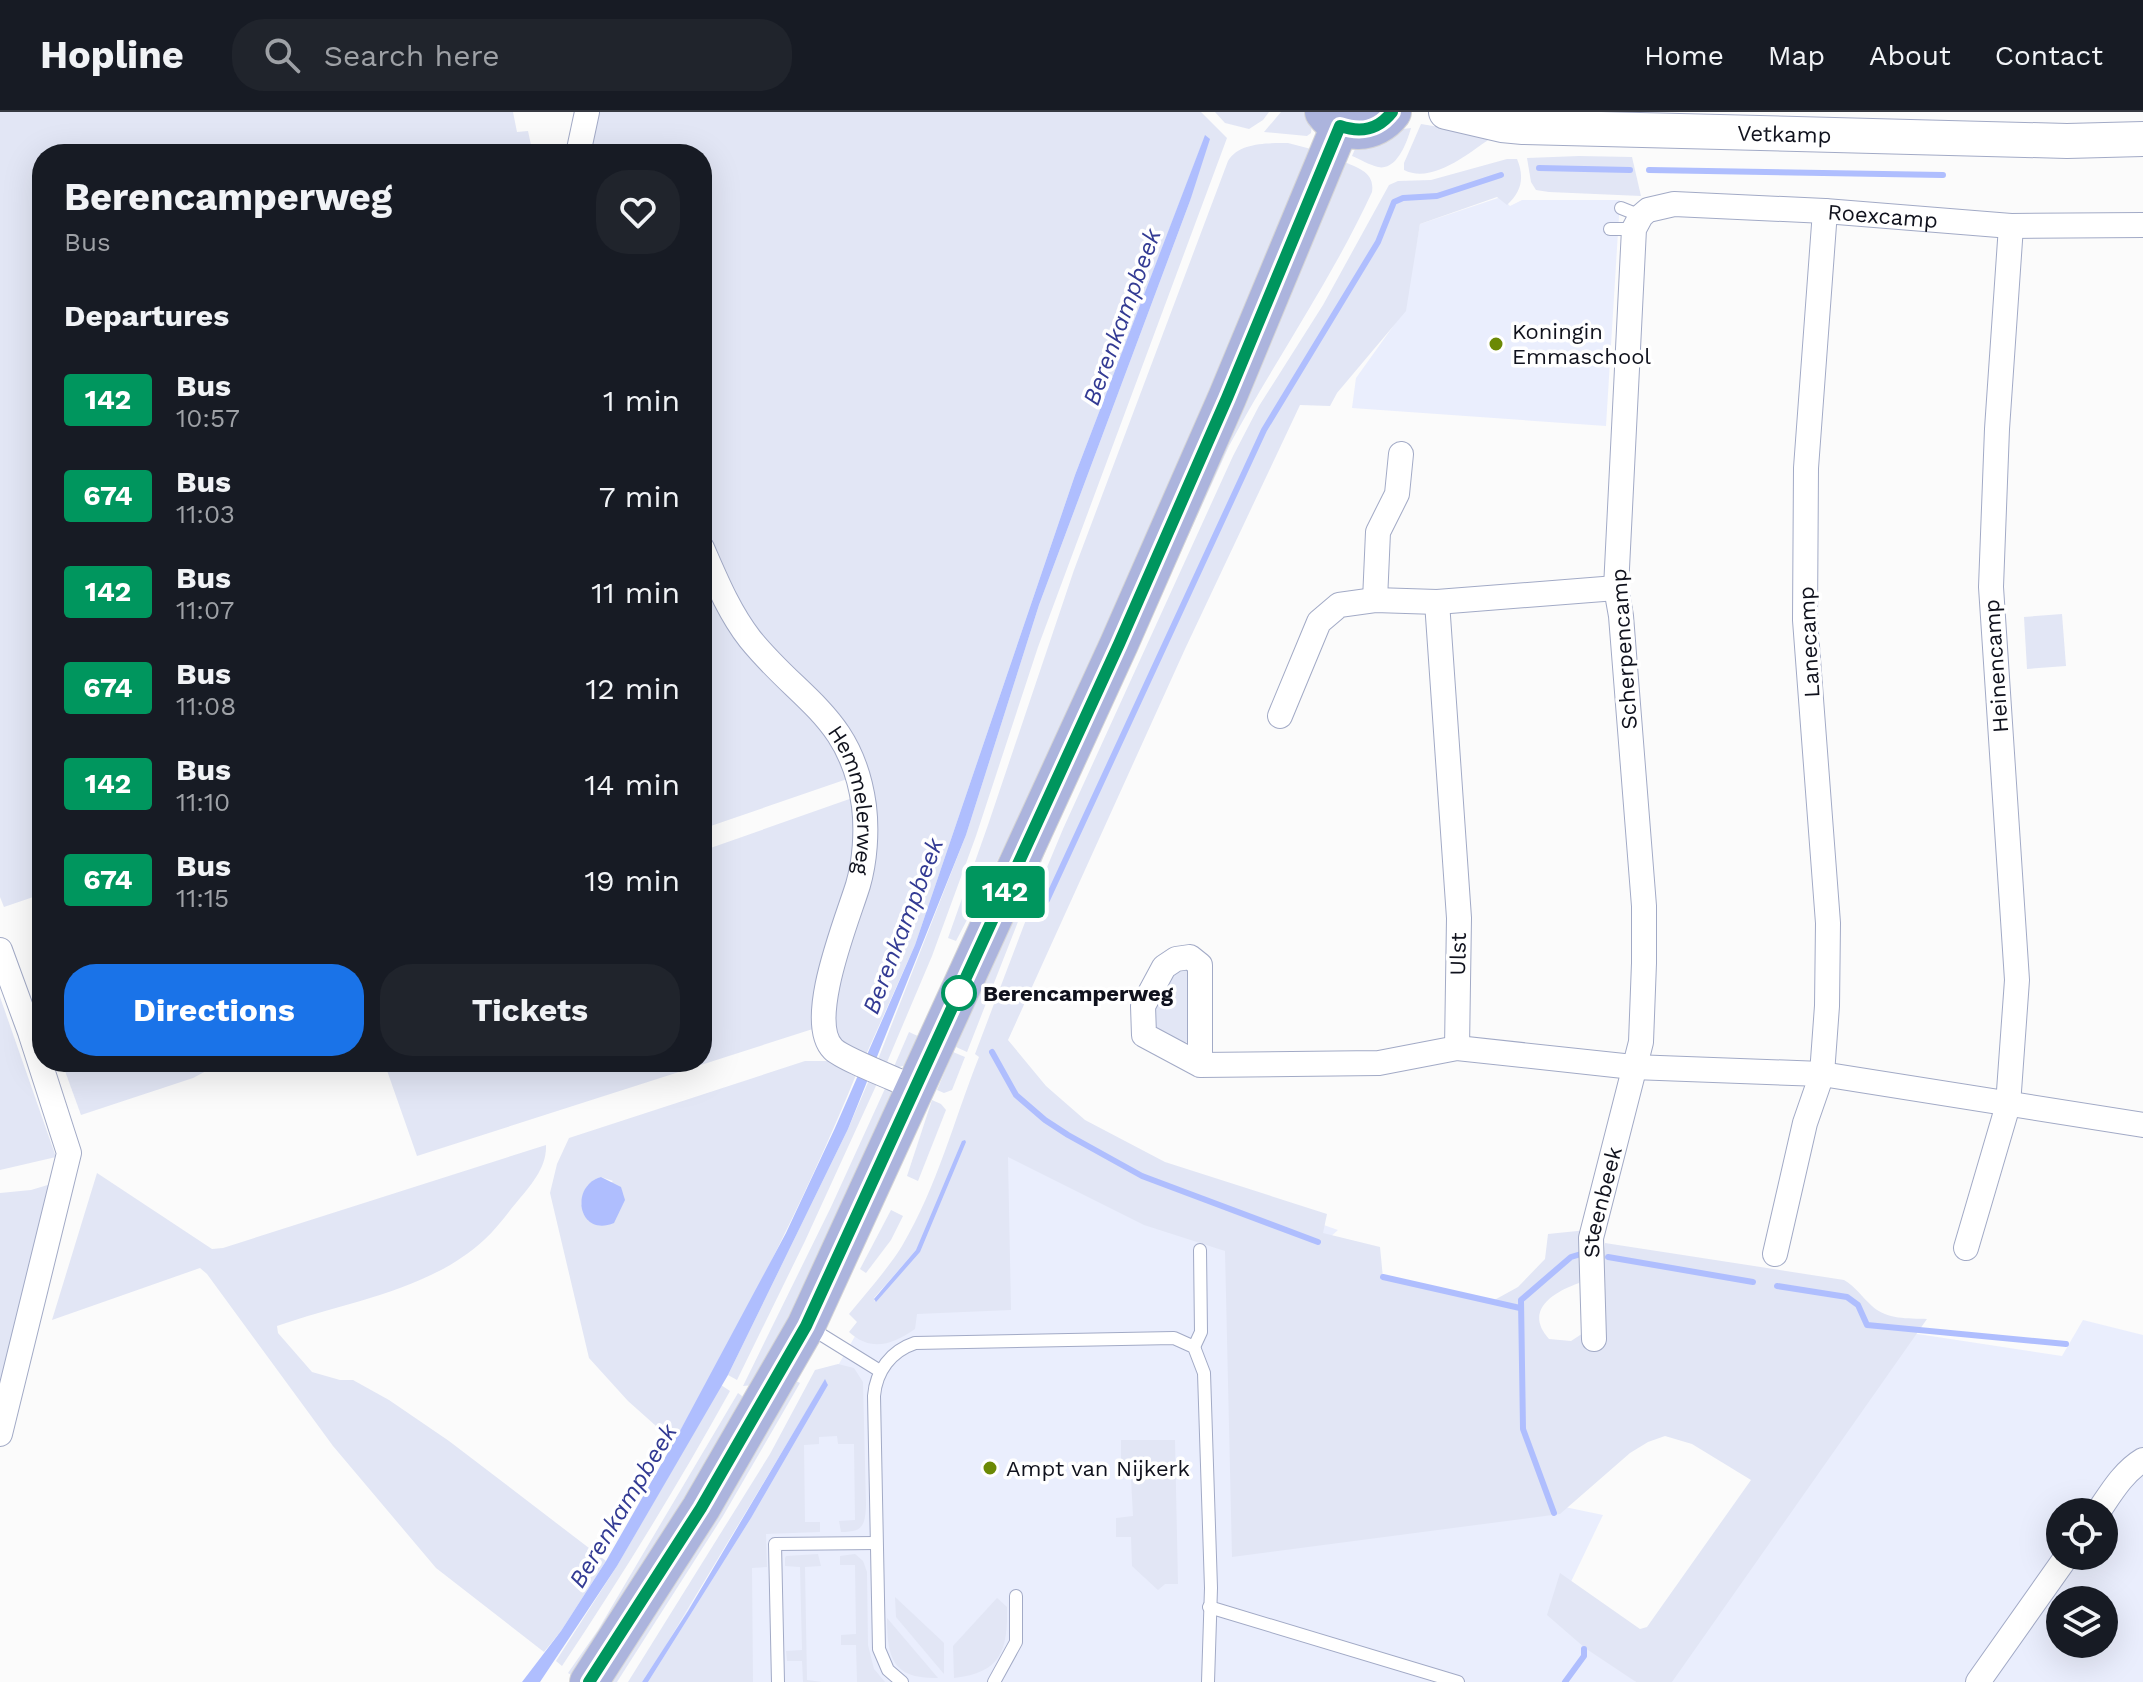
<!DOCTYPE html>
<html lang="en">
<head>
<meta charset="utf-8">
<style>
  :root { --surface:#171b24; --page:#20242c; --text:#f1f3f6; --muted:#9ea1a6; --line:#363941; --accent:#1a73e8 }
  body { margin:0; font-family:"Work Sans",sans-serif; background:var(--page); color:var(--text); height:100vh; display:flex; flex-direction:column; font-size:30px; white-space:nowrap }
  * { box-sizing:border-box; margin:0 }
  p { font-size:26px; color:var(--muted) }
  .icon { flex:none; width:44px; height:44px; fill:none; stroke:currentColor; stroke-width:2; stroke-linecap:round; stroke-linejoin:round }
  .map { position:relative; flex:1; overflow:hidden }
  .panel { position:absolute; left:32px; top:32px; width:680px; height:928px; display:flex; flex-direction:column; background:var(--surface); border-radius:32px; box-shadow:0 8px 32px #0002 }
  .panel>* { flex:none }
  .badge { padding:0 16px; border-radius:6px; font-size:28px; line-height:52px }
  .tools { position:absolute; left:2046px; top:1386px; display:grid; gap:16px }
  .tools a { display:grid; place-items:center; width:72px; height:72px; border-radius:50%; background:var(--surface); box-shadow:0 8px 32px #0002; font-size:40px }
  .map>.badge { position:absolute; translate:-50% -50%; box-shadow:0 0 0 4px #fff }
  h2 { padding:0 32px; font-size:30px; line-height:72px }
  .round { display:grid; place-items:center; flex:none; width:84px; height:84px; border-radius:32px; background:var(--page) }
  .overview { display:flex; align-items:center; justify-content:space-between; height:136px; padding:0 32px }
  h1 { font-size:38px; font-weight:700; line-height:60px }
  .primary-button { display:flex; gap:16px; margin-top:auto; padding:16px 32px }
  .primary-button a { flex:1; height:92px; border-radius:32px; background:var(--accent); color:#fff; font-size:32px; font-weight:700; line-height:92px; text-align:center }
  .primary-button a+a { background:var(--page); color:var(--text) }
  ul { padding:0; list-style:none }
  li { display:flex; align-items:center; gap:24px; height:96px; padding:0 32px }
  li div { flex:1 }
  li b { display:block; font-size:30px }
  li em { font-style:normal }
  li .badge { min-width:88px; font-weight:700; text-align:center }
  header { display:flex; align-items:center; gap:48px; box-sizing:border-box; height:112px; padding:0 40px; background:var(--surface); border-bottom:2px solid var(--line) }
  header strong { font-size:38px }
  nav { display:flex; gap:44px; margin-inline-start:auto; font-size:28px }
  .search { width:560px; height:72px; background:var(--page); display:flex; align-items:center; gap:20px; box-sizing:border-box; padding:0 28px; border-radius:32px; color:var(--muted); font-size:30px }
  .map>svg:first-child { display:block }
</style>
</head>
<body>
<header>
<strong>Hopline</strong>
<div class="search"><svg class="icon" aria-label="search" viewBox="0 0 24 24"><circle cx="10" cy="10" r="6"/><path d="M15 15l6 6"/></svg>Search here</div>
<nav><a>Home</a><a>Map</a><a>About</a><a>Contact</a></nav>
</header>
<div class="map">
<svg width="2143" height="1570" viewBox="0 0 2143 1570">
  <rect width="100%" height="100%" fill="#fbfbfb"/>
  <g fill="#eaeefd" fill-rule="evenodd">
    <path d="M1501,85L1510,94L1522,88H1620L1606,314L1352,296L1356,266L1404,199L1420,112Z"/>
    <path d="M998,978L1117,1041L1338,1118L1252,1195L1522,1386L1603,1403L1556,1501L1636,1570H642L786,1343Z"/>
    <path d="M2083,1208L2143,1223V1570H1663L1911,1221L2062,1244ZM2060,1400H2104V1444H2060ZM2060,1488H2104V1532H2060Z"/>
  </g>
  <g fill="#e2e6f5" fill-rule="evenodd">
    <path d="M0,0H513L517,20L528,19L533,42H42V782L4,795L0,785Z"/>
    <path d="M593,0H1201L1227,26L1038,535L976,724L932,844L885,955L877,950L966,723L1039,493L1190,89L1205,24L1075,363L915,833L865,945L841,936L832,920L867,683L771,542L702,428V42H582Z"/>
    <path d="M1215,0H1269L1263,8L1249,17L1225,11Z"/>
    <path d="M1281,0H1310L1312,13L1311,21L1307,24L1264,20Z"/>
    <path d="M1421,12L1494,24C1471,39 1433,73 1404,58V51Z"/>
    <path d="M1411,16C1407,30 1397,59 1378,55C1369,53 1360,47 1352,44L1355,37L1395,18Z"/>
    <path d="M1288,31L1311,37C1204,306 1090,573 956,829L948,826L988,713L1074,458L1228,49C1239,30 1268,31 1288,31Z"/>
    <path d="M1579,44L1632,45L1641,84L1549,80L1536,78L1531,70L1527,46Z"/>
    <path d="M1507,47H1517C1525,66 1521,80 1507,93L1497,85L1420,112L1406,199L1337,281L1330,294L1300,293L1185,537L1008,928L1046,974L1085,1008L1165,1050L1327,1102L1323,1121L1380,1135L1383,1166L1489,1191L1518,1175L1545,1147L1548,1122L1587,1118L1579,1171C1554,1180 1523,1198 1549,1227L1571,1229L1597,1212L1605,1131L1844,1168C1856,1175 1862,1185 1872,1194C1887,1208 1908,1206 1927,1207L1672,1570H1636L1585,1536L1547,1503L1560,1461L1640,1517L1647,1515L1751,1368L1692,1332L1665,1324L1648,1330L1630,1341L1560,1402L1232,1445L1225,1139L1144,1113L1008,1045L1011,1198L917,1202L915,1217C892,1233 871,1240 849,1220L857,1210L849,1202C867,1180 887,1158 902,1134C937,1075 954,1008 979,945L975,942L1035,784L1063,717L1233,344L1259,294L1323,193L1389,73L1398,69L1431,68ZM916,1138L920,1140L875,1190L874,1186Z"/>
    <path d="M1342,49C1358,56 1375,60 1372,80C1331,169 1275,248 1229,334L1050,728L967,940L956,935L1039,725Z"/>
    <path d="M702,449L795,578L853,665L702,717Z"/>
    <path d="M2062,502L2066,554L2027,557L2024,505Z"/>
    <path d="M858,684L860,708L819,915L417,1044L384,950H702V739Z"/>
    <path d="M1176,853L1187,854L1190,927L1186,931L1154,918L1151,906Z"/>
    <path d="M0,885L56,1045L0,1058Z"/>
    <path d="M909,920L920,925L909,952L893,957Z"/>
    <path d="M953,940L965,945L952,978L944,981L937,978Z"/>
    <path d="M805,949H831L858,958C806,1087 742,1210 674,1330L628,1289L589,1246L550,1081L557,1052L569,1026ZM601,1065L613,1069L581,1093C583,1080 587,1069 601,1065Z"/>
    <path d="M91,950H223L193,966L81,1003L65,959Z"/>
    <path d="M872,961L880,965L805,1129L737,1268L728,1263L848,1017Z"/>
    <path d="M888,970L892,978L893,986L793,1202L754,1273L743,1274L831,1095Z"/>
    <path d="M932,988L941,992L946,998L918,1069L907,1064Z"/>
    <path d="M546,1033C547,1056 530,1074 516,1091C506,1103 496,1117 484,1128C429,1179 345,1190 277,1214L278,1221L312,1260L340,1268H353L389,1288L449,1329L606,1449L561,1519L544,1540L436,1456L333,1334L207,1162L200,1156L52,1208L97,1061L212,1137L223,1136Z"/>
    <path d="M61,1069L0,1282V1081L31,1078Z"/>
    <path d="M891,1098L903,1104L891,1128L866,1161L860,1157Z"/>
    <path d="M838,1252L854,1256L863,1270L866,1393C865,1414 863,1420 841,1420L839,1409L855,1408L854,1332H838L837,1324L819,1325V1332L804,1333L805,1410H820V1420L766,1422L767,1455L752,1456L753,1570H648L751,1406L828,1273L825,1268L665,1535L642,1570H628L770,1342L815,1258Z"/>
    <path d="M796,1269L800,1271L723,1404L617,1570H604Z"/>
    <path d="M721,1273L730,1279C678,1373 622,1464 562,1554L556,1549L617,1454Z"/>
    <path d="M738,1281L742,1284L744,1293L573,1564L568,1561L598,1518Z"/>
    <path d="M1121,1328H1175L1178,1472H1165L1158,1478L1132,1454L1131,1425H1116V1406L1133,1404L1131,1367L1121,1366Z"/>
    <path d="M818,1442L821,1454L805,1455L807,1568L822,1570H803L802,1549H787L786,1539L802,1538L800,1455L785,1454V1446L786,1444Z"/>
    <path d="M855,1442L863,1449L867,1460L868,1533L874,1557L885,1570H857L856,1533H841V1523L856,1522L855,1453H840V1444Z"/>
    <path d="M895,1485L944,1531V1562L896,1505Z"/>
    <path d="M997,1486L1007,1495C1008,1538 1001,1561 954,1566L953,1534Z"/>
    <path d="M887,1506L938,1566C893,1567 887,1547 887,1506Z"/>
  </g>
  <g fill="#afbefe">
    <path d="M1205,23L1210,27L1190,89L1039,493L966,723L848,1017L728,1263L617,1454L540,1570H522L561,1519L606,1449L674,1330L786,1121L835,1016L915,833L1075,363Z"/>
    <path d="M965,1028L966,1030L920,1140L876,1190L874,1187L916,1138L962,1029Z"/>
    <path d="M601,1065L621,1075L625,1088L614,1111C578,1126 569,1074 601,1065Z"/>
    <path d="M825,1267L828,1273L751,1406L648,1570H642L688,1499Z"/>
  </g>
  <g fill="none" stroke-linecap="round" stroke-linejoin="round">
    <g stroke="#afbefe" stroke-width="6">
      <path d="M1539,56L1630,58"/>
      <path d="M1649,58L1943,63"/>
      <path d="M1047,788L1264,318L1378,130L1394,90L1403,86L1437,84L1501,63"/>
      <path d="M992,940L1016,983L1045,1008L1068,1023L1142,1064L1318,1130"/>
      <path d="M1608,1145L1753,1170"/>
      <path d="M1383,1165L1520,1196"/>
      <path d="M1777,1174L1847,1185L1858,1193L1867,1213L2066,1232"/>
      <path d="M1554,1401L1523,1317L1521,1188L1571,1145L1581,1142"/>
      <path d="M1565,1570L1584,1544V1537"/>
    </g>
    <defs>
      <g id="lane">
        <path d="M1621,96L1641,104"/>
        <path d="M1610,117H1634"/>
        <path d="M809,1215L880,1259"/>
        <path d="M1194,1235L1201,1220L1200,1138"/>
        <path d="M1209,1495L1458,1570"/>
        <path d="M778,1570L775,1432L876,1431"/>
        <path d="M902,1570L888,1558L879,1537L874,1284C876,1259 891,1239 915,1231L1174,1226L1194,1235L1204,1261L1211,1476L1208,1570"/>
        <path d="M994,1570L1016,1530V1484"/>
      </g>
      <g id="street">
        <path d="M578,42L587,0"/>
        <path id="s1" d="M702,436C716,468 729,500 750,527C800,589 852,605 864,694C867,719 865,749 858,773C848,806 805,909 833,937C843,947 898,968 915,976"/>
        <path d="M1375,488L1378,420L1397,382L1401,342"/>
        <path d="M1437,490L1459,806L1457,936"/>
        <path d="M1280,604L1319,510L1339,493L1375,488L1437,490L1616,476"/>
        <path d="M0,838L30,920L69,1041L0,1322"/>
        <path d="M1200,953V853L1190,845L1176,847L1164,855L1143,894L1144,923L1200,953L1379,951L1457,936L1633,955L1822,962L2143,1013"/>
        <path d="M1966,1136L2008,993L2017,868L1991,475L1997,317L2011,114"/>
        <path d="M1775,1142L1805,1011L1822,962L1827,894L1828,811L1805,508L1806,356L1825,99"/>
        <path id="s2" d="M1594,1227L1591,1126L1641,930L1644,851V794L1621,504L1616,476L1634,117L1641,104L1648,98L1674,92L1825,99L2011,114L2143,113"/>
        <path d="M2098,1400C2111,1381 2123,1360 2143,1348"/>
        <path d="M1978,1570L2067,1444"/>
      </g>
      <g id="secondary">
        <path id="s3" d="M1446,0L1502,13L1523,15L2067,29L2143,27"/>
      </g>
      <g id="primary">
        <path d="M1324,0C1342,25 1375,23 1392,0"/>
        <path d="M589,1570L701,1396L806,1214L1119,532L1227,286L1340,14"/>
      </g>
    </defs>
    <use href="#lane" stroke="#a2aac6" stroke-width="14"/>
    <use href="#street" stroke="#a2aac6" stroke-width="26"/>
    <use href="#secondary" stroke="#a2aac6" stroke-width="36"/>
    <use href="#primary" stroke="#d4d4d6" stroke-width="40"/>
    <use href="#lane" stroke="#fff" stroke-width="12"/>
    <use href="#street" stroke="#fff" stroke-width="24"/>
    <use href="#secondary" stroke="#fff" stroke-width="34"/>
    <use href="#primary" stroke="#acb4dd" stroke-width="38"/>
  </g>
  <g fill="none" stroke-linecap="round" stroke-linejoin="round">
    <defs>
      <path id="line" d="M589,1570L701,1396L806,1214L1119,532L1227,286L1340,14C1361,21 1378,18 1392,0"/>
    </defs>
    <use href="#line" stroke="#fff" stroke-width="18"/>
    <use href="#line" stroke="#00965e" stroke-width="12"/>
  </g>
  <g fill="#6b8905" stroke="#fff" stroke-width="3">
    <circle cx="1496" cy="232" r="8"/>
    <circle cx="990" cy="1356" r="8"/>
  </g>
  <circle fill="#fff" stroke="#00965e" stroke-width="4" cx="959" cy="881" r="16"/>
  <g text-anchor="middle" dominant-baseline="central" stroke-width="7" stroke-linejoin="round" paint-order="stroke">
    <g font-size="22" fill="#10121d" stroke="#fff">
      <text stroke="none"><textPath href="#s3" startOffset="340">Vetkamp</textPath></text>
      <text stroke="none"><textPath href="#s2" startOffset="1378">Roexcamp</textPath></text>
      <text transform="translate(1809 530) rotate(-93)">Lanecamp</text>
      <text transform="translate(1624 537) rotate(-94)">Scherpencamp</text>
      <text transform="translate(1996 554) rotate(-94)">Heinencamp</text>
      <text stroke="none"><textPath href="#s1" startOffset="302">Hemmelerweg</textPath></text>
      <text transform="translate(1458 842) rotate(-89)">Ulst</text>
      <text stroke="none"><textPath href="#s2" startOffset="138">Steenbeek</textPath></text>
    </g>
    <g font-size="22" fill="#10121d" stroke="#fff" text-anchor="start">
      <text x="1512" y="219">Koningin<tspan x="1512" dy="25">Emmaschool</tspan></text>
      <text x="1006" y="1356">Ampt van Nijkerk</text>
    </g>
    <g font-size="22" font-weight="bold" fill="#10121d" stroke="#fff" text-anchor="start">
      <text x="983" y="881">Berencamperweg</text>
    </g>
    <g font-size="24" font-style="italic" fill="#333b94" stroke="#fff">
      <text transform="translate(1122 205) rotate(-70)">Berenkampbeek</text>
      <text transform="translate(903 814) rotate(-69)">Berenkampbeek</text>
      <text transform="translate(623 1394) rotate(-59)">Berenkampbeek</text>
    </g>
  </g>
</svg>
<div class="tools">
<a><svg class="icon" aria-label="locate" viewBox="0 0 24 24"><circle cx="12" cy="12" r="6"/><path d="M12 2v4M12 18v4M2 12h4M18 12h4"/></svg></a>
<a><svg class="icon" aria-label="layers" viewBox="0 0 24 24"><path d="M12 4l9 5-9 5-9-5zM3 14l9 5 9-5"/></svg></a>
</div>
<b class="badge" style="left:1005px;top:780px;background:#00965e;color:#fff">142</b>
<section class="panel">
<div class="overview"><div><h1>Berencamperweg</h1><p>Bus</p></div><a class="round"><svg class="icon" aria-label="heart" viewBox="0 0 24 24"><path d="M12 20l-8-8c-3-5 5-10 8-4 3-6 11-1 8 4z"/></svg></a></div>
<h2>Departures</h2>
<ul>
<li><span class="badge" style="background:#00965e;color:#fff">142</span><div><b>Bus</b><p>10:57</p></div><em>1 min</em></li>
<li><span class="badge" style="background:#00965e;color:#fff">674</span><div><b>Bus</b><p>11:03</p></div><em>7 min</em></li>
<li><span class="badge" style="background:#00965e;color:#fff">142</span><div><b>Bus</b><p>11:07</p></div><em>11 min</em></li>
<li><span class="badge" style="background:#00965e;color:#fff">674</span><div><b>Bus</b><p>11:08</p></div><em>12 min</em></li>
<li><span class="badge" style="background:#00965e;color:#fff">142</span><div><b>Bus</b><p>11:10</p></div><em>14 min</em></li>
<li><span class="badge" style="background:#00965e;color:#fff">674</span><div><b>Bus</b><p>11:15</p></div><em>19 min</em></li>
</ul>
<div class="primary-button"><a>Directions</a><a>Tickets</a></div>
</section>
</div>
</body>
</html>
